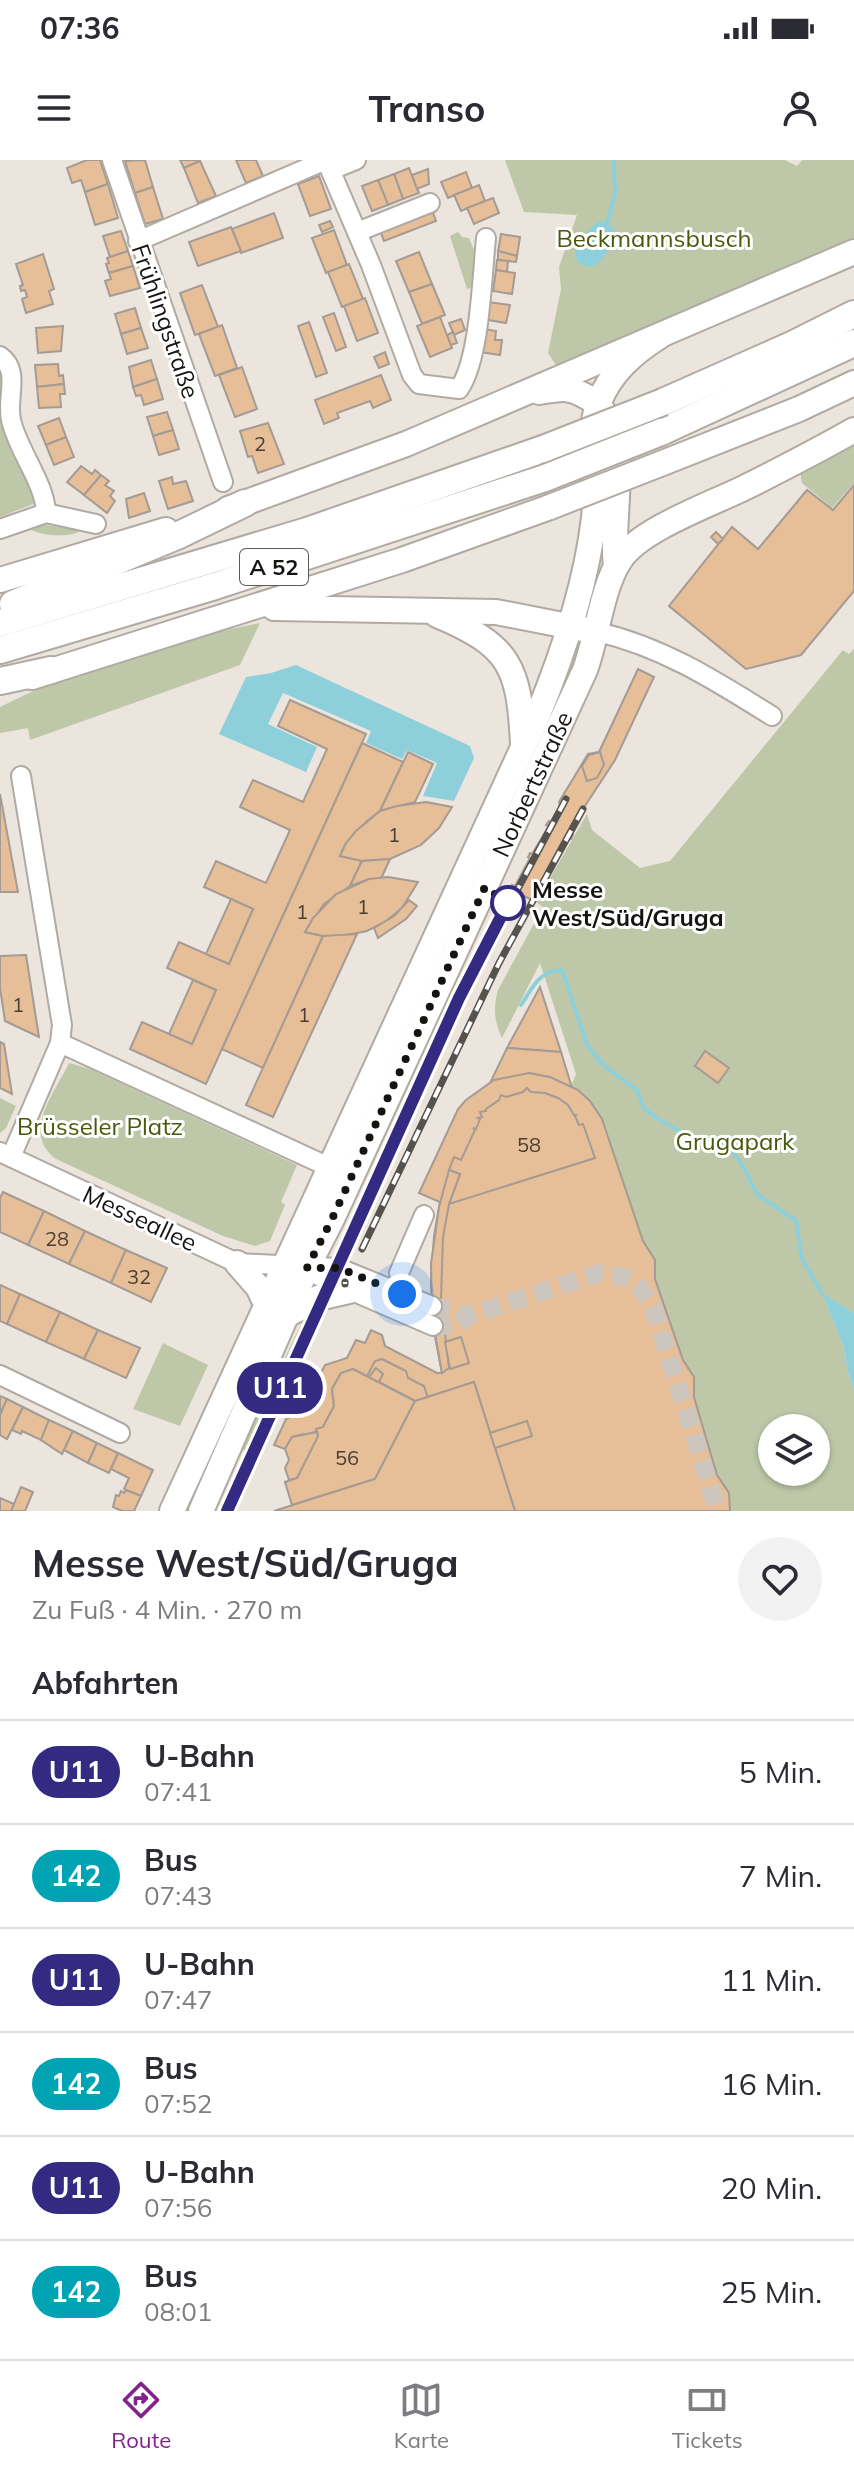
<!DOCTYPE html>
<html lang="de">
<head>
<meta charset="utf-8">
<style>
  :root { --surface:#fff; --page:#f2f2f3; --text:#2b2b33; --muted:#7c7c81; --line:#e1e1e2; --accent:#83228c }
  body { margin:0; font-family:Mulish,sans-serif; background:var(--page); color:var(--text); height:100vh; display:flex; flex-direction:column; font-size:30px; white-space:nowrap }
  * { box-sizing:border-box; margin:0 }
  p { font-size:26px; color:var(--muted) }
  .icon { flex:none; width:44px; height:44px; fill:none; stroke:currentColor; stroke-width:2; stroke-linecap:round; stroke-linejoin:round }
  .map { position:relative; height:1351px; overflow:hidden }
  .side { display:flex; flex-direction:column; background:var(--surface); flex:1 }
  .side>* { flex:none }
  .badge { padding:0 16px; border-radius:26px; font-size:28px; line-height:52px }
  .buttons { position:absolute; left:758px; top:1254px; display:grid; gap:16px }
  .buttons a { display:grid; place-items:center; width:72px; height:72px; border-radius:50%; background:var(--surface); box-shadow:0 2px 6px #0004; font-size:40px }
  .you { position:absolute; width:40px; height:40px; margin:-20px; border:6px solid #fff; border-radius:50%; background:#1a73e8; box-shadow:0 0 0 12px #1a73e833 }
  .map>.badge { position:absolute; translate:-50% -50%; box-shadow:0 0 0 4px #fff }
  h2 { padding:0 32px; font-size:30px; line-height:72px }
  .round { display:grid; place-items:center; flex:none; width:84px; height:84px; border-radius:42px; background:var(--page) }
  .head { display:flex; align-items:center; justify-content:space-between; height:136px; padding:0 32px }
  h1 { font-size:38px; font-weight:700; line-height:60px }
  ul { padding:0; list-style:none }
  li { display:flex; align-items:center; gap:24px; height:104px; padding:0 32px; border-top:2px solid var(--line) }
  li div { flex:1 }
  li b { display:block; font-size:30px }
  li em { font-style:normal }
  li .badge { min-width:88px; font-weight:700; text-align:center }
  .status { display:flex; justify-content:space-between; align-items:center; height:56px; padding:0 40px; background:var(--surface); direction:ltr }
  .status svg { height:22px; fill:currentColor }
  header { display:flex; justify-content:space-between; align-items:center; height:104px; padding:0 32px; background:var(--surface); font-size:36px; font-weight:700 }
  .tab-bar { display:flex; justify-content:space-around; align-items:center; height:112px; border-top:2px solid var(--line); background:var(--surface); font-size:22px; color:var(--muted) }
  .tab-bar a { display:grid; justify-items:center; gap:4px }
  .tab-bar .active { color:var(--accent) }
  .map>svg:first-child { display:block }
</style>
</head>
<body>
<div class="status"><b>07:36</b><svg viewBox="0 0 49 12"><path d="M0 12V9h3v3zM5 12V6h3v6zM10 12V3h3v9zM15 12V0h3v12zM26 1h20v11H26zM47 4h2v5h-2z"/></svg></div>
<header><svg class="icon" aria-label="menu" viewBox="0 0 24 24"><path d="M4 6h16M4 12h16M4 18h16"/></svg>Transo<svg class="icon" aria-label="person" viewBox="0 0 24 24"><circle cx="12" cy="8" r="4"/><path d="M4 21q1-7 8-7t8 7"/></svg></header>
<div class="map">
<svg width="854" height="1351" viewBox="0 0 854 1351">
  <rect width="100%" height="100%" fill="#ece5dd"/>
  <g fill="#bec8a8" fill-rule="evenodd">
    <path d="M505,0H785L797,6L802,0H854V79L557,207L548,193L561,129L559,107L577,55L524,52Z"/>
    <path d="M458,72L462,77L469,78L478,100L474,126L467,129L450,76Z"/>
    <path d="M0,204L7,270L20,307L36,339V343L0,357Z"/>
    <path d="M854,279V323L832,348L802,323L800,312Z"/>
    <path d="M46,365L82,370C67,379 40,376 25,367Z"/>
    <path d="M260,463L240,505L30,580L28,568L0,573V547L54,521L221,471Z"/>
    <path d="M854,489V1153L823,1135L843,1185L849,1217L854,1228V1351H730L729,1333L717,1315L694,1237V1217L683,1200L655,1119V1100L643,1081L606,968L590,941L571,926L576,914L540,803L502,878C494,861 493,848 498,830L543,747L536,742L587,654L592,670L640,708L670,701L843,490L849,494ZM772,1268H816V1312H772Z"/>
    <path d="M69,903L90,909L297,1005L281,1042L285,1045L270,1081L255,1086L223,1076L56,999C21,973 54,934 69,903Z"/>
    <path d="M0,938L16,946L6,968L0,973Z"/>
    <path d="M306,1154L308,1157L245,1291L235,1286L265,1239Z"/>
    <path d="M163,1183L208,1205L180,1266L133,1249Z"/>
  </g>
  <g fill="#8dd0dc">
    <path d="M599,61L607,63L614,69L610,89L597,105L587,107L577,102L575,90L591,67Z"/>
    <path d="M296,505L470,586L474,598L454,641L423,636L437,603L407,590L402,599L366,583L371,571L283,533L268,564L317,587L306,612L219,574L246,517L271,513Z"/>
    <path d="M822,1133L854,1153V1228L849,1217L843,1185Z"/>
  </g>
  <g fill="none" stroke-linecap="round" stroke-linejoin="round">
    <g stroke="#8dd0dc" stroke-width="4">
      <path d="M607,63L615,33L614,0"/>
      <path d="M521,845C533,827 539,811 562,810L587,885L602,904L637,930L643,946L653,956L686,975L729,987L743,1006L757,1034L796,1061L802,1099L822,1133"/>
    </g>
  </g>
  <g fill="#e6be98" stroke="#a39b94" stroke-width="2">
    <path d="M87,0H100L108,24L85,32L81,20L72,23L67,8Z"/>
    <path d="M145,0L153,27L135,33L125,1Z"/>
    <path d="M180,0H200V1L184,8Z"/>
    <path d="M236,0H256L263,16L246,23Z"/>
    <path d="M200,1L216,36L198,43L184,8Z"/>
    <path d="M409,8L419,33L403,39L394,14Z"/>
    <path d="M428,9L429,24L417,29L412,15Z"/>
    <path d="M466,12L472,28L448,38L441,22Z"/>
    <path d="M394,14L403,39L388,45L378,20Z"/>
    <path d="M319,16L331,49L310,56L298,24Z"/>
    <path d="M378,20L388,45L372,51L362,26Z"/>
    <path d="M108,24L118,58L95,65L85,32Z"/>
    <path d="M479,25L485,41L461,51L454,35Z"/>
    <path d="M153,27L163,59L145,64L135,33Z"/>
    <path d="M493,38L499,53L474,64L467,48Z"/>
    <path d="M432,50L436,61L384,81L380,70Z"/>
    <path d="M274,53L283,78L241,93L232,69Z"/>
    <path d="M330,61L333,67L322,72L319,65Z"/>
    <path d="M231,67L241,91L198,106L189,82Z"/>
    <path d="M334,70L347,105L326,113L312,78Z"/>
    <path d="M121,71L128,91L110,97L103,76Z"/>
    <path d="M501,74L520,77L517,96L498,92Z"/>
    <path d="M128,91L133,106L109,113L106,104L109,103L107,98Z"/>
    <path d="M498,91L517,96L516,102L498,100Z"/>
    <path d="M419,92L432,124L409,132L396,101Z"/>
    <path d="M43,94L54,129L49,131L53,144L26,153L22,139L27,137L25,130L21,131L20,126L23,125L16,104Z"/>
    <path d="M497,100L508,101L507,112L496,110Z"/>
    <path d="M349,104L363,139L342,147L328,112Z"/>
    <path d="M133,106L140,128L110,136L105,121L111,119L109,113Z"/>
    <path d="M496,110L515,113L512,134L493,131Z"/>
    <path d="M432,124L445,155L422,164L409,132Z"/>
    <path d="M202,125L218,167L195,175L180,133Z"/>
    <path d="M365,138L378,173L357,181L344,146Z"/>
    <path d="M488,142L510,145L506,163L482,159Z"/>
    <path d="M135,148L141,168L121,174L115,154Z"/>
    <path d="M334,153L346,187L336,191L323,157Z"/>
    <path d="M440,157L452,188L430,197L417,166Z"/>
    <path d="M461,159L465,170L454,175L449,163Z"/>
    <path d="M309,162L327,213L316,217L298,166Z"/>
    <path d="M222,165L237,208L215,216L199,174Z"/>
    <path d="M63,166L61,191L38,193L36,168Z"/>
    <path d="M141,168L148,188L127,194L121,174Z"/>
    <path d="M484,169L496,171L495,180H502L500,195L480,192Z"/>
    <path d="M453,172L457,183L451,185L447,175Z"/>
    <path d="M385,192L389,204L379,208L374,197Z"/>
    <path d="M151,200L157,219L133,227L129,207Z"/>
    <path d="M58,204L59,216L63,215L64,224L37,227L35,205Z"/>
    <path d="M242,207L257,249L235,257L219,215Z"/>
    <path d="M381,215L391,240L373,248L370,241L337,253L339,258L324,264L315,240Z"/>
    <path d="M157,219L163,239L144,245L141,235L136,236L133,227Z"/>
    <path d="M64,224L65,234H60L61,247L39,248L37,227Z"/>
    <path d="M167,252L173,270L153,276L147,257Z"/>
    <path d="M59,258L66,277L46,285L38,266Z"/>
    <path d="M268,263L284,304L258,313L252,296L248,297L240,271Z"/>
    <path d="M173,270L179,289L159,295L153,276Z"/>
    <path d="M66,277L74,297L54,305L46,285Z"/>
    <path d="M81,306L92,314L95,310L101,315L84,335L67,322Z"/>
    <path d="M101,315L109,321L105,325L114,331L110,336L115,341L107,353L84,335Z"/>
    <path d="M172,317L173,324L186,321L193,341L168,349L159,321Z"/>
    <path d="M854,325V431L801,495L746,509L669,446L732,367L758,389L807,330L833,350Z"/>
    <path d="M144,333L150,351L129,358L126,339Z"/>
    <path d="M716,372L723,379L718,384L711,377Z"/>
    <path d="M638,509L654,517L615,600L568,672L573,675L571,679L568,677L551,704L554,706L552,710L549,708L533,736L536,737L534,741L510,729L512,725L515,726L530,698L528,697L530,693L532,694L549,666L546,665L549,661L554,664L561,650L559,642L588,594L599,592Z"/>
    <path d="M290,540L366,574L206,924L130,889L142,862L192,884L216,830L167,808L179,782L229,804L253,749L204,727L216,701L266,723L290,670L240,647L253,620L303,642L327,589L278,566Z"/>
    <path d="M362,583L403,602L380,651L367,661L346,683L340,696L362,701L350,726L324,744L305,772L323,776L263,908L222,889Z"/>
    <path d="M408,592L433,604L415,642L380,651Z"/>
    <path d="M600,592L604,605L597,618L587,621L582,606L589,595Z"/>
    <path d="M0,634L18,732H0Z"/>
    <path d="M426,642L452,647L439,668L421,685L390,699L362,701L340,696L346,683L356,671L380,651L397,646Z"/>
    <path d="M390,699L381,719H369L350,726L362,701Z"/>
    <path d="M388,717L418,722L402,748L385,762L367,771L342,776H323L305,772L313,758L336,734L369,719Z"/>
    <path d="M231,739L253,749L229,804L206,794Z"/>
    <path d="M409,740L417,746L406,759L378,778L374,768L394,756Z"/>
    <path d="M357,774L273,957L246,945L323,776Z"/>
    <path d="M26,795L39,877L5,861L0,828V796Z"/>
    <path d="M193,820L216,830L192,884L169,874Z"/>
    <path d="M540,827L561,892L507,888Z"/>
    <path d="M0,882L4,884L12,934L0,928Z"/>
    <path d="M507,888L561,892L583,964L579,965L575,956L576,955H574L568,945L546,933L531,932L527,928L523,932L506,937L501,935L499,940L486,949V951L480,952L482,957L478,958L480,959L476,969L473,968L475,970L461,1000L454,997Z"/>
    <path d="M705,891L729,908L718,923L695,906Z"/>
    <path d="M529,913L550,917L578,930L590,941L602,959L643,1081L655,1100V1119L683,1200L694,1217V1237L717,1315L729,1333L730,1351H515L474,1222L415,1241L353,1209L341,1213L332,1229L334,1246L323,1267L307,1276L303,1274L292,1277L285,1289L274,1285L286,1259L291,1257L304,1232L312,1230L325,1205L347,1198L356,1180L365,1183L371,1170L382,1175L385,1186L437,1213H442L433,1166L431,1121L434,1076L440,1042L419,1033L458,949L466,940L494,920Z"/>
    <path d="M527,928L531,932L545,933L558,938L568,945L574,955H576L575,956L579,965L583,964L595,998L449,1044L460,1014L449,1010L454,997L461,1000L475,970L473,968L476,969L480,959L478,958L482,957L480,952L486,951V949L499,940L501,935L506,937L523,932Z"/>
    <path d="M449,1010L460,1014L449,1044L443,1077L441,1139L449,1208L442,1213L432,1157L431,1104L439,1047Z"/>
    <path d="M3,1032L44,1051L28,1085L0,1072V1038Z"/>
    <path d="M44,1051L85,1071L69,1104L28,1085Z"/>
    <path d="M85,1071L126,1090L111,1123L69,1104Z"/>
    <path d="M126,1090L167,1108L151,1142L111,1123Z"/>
    <path d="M0,1125L20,1134L7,1164L0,1161Z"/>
    <path d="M20,1134L60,1152L46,1182L7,1164Z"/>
    <path d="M60,1152L98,1170L84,1199L46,1182Z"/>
    <path d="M98,1170L140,1188L126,1218L84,1199Z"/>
    <path d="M461,1177L469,1203L450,1209L445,1182Z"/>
    <path d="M382,1199L406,1211L408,1218L424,1226L428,1238L415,1241L379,1222L383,1214L376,1208L369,1217L367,1216L375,1201Z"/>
    <path d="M353,1209L415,1241L375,1319L292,1345L285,1322L297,1318L318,1276L316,1269L323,1267L334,1246L332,1229L341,1213Z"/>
    <path d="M474,1222L515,1351H274L375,1319L415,1241Z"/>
    <path d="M0,1236L7,1239L0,1255Z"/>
    <path d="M7,1239L23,1247L7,1279L0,1275V1255Z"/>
    <path d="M23,1247L49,1260L41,1280L22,1271L21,1274L12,1270Z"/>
    <path d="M49,1260L73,1271L62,1294L41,1280Z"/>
    <path d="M527,1261L532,1276L495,1288L490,1273Z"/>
    <path d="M73,1271L97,1283L88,1303L64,1290Z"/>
    <path d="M317,1272L318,1276L297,1318L289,1320L285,1308L289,1300L285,1289L292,1277Z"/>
    <path d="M97,1283L118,1293L109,1313L88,1303Z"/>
    <path d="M118,1293L153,1310L141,1336L124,1329L129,1318L111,1309Z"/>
    <path d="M21,1327L33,1332L25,1351H11Z"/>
    <path d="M126,1330L141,1336L134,1351H122L113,1347L116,1335L119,1336L121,1331L124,1333Z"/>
    <path d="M0,1338L14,1344L11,1351H0Z"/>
  </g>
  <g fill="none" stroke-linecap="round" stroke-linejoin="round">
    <g stroke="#ccc6be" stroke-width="18" stroke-dasharray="18 9" stroke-linecap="butt">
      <path d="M432,1146L458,1151L467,1156"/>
      <path d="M433,1166C447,1166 458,1167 467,1156L600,1113C630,1116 638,1121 653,1147L718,1351"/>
    </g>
    <defs>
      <g id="minor">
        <path d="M112,0L223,322"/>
        <path d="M331,10L356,0"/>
        <path d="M357,72L430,43"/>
        <path d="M138,81L326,0L371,105L412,215L419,224L459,229C480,199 482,117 486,78"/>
        <path d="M0,196C21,211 6,237 11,260C18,291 45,323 46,353"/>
        <path d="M0,369L46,353L96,364"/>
        <path d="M598,472C663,487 716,521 772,556"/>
        <path d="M60,883L331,1008"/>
        <path d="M0,992L237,1103L339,1108L432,1146"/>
        <path d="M11,997L60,883L62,865L21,616"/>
        <path d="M307,1108L322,1118L433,1166"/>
        <path d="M399,1113L424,1055"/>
        <path d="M0,1215L120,1273"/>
      </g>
      <g id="major">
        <path d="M539,232C547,231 555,229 563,229C571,229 580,233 587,237C637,264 609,359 616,406"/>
        <path d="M660,304L799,249L854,223"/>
        <path d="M228,349L406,284L854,92"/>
        <path d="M0,420L166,370"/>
        <path d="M274,448L496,452L583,469"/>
        <path d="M437,455C511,486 519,507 523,584"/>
        <path d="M32,517L402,400L550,347"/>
        <path d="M237,1103L258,1127L266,1144"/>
        <path d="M287,1155L318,1138L349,1131"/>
        <path d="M172,1351L537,557C563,494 586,426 594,358C598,320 585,278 599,242C611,212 633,193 660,176"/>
        <path d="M201,1351L307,1108L332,1059L585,510C597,477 602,427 620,400C640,369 712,344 746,327C782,309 819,290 854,270"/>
      </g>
      <g id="highway">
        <path d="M663,242L794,184L854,154"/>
        <path d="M661,272L854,183"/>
        <path d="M13,444L177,376L245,343"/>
        <path d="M0,463L307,371L543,289"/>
        <path d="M0,490L215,426L545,318"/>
        <path d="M0,521L51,510"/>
      </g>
    </defs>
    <use href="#minor" stroke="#b0aaa2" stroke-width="22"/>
    <use href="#major" stroke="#b0aaa2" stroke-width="28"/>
    <use href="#highway" stroke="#b0aaa2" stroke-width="30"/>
    <use href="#minor" stroke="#fff" stroke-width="18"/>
    <use href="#major" stroke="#fff" stroke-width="24"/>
    <use href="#highway" stroke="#fff" stroke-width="26"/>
    <defs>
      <g id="rail">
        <path d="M348,1082L461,835L566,639"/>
        <path d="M362,1089L499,803L583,649"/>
        <path d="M332,1118V1117"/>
        <path d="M345,1124V1122"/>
      </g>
    </defs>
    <use href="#rail" stroke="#56524e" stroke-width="7"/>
    <use href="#rail" stroke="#fff" stroke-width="4" stroke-dasharray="12" stroke-linecap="butt"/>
    <defs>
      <path id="major-bridge" d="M550,347L660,304"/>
      <g id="highway-bridge">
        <path d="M543,289L663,242"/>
        <path d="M545,318L661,272"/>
      </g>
    </defs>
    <use href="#major-bridge" stroke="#b0aaa2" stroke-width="28" stroke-linecap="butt"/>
    <use href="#highway-bridge" stroke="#b0aaa2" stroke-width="30" stroke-linecap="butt"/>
    <use href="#major-bridge" stroke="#fff" stroke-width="24"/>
    <use href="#highway-bridge" stroke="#fff" stroke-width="26"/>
  </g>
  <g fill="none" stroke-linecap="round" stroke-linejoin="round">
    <defs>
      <path id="line" d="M227,1351L459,838L508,743"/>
    </defs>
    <use href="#line" stroke="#fff" stroke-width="18"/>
    <use href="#line" stroke="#342a82" stroke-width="12"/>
    <path stroke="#161411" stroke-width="8" stroke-dasharray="0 14.4" d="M402,1134L339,1108H307L332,1059L485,727L508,743"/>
  </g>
  <circle fill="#fff" stroke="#342a82" stroke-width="4" cx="508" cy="743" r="16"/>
  <g text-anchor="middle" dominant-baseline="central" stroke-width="6" stroke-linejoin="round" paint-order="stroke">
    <g font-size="20" fill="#4a3e33">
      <text x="260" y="283">2</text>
      <text x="394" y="674">1</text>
      <text x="363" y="746">1</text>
      <text x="302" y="751">1</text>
      <text x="18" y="844">1</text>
      <text x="304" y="854">1</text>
      <text x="529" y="984">58</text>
      <text x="57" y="1078">28</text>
      <text x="139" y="1116">32</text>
      <text x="347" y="1297">56</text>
    </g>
    <rect fill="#fff" stroke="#5c5a58" stroke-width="2" x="240" y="389" width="68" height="36" rx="6"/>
    <g font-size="22" font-weight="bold" fill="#161411">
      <text x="274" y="407">A 52</text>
    </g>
    <g font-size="24" fill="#49590b" stroke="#fff">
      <text x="654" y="78">Beckmannsbusch</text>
      <text x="100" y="966">Brüsseler Platz</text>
      <text x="735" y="981">Grugapark</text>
    </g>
    <g font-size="24" fill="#161411" stroke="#fff">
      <text transform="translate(166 161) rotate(71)">Frühlingstraße</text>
      <text transform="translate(532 624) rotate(-65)">Norbertstraße</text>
      <text transform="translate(140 1058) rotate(25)">Messeallee</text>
    </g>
    <g font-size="24" font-weight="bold" fill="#161411" stroke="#fff" text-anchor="start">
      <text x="532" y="729">Messe<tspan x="532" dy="28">West/Süd/Gruga</tspan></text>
    </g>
  </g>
</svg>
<div class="buttons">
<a><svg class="icon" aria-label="layers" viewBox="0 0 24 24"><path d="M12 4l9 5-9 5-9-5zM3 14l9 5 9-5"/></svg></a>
</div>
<div class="you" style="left:402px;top:1134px"></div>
<b class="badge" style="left:280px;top:1228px;background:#342a82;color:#fff">U11</b>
</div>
<section class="side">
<div class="head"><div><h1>Messe West/Süd/Gruga</h1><p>Zu Fuß · 4 Min. · 270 m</p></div><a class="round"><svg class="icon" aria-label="heart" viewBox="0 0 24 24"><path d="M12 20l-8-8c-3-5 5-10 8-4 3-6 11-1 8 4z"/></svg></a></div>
<h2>Abfahrten</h2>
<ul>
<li><span class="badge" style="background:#342a82;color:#fff">U11</span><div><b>U-Bahn</b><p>07:41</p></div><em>5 Min.</em></li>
<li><span class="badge" style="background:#00a3b4;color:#fff">142</span><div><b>Bus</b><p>07:43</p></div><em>7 Min.</em></li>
<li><span class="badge" style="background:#342a82;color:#fff">U11</span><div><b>U-Bahn</b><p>07:47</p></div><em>11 Min.</em></li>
<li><span class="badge" style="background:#00a3b4;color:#fff">142</span><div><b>Bus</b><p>07:52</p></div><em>16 Min.</em></li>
<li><span class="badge" style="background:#342a82;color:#fff">U11</span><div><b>U-Bahn</b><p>07:56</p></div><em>20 Min.</em></li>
<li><span class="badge" style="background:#00a3b4;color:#fff">142</span><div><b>Bus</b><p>08:01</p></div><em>25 Min.</em></li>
</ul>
</section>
<nav class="tab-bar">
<a class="active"><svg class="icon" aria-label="directions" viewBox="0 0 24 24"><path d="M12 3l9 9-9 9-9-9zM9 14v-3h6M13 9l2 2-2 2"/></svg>Route</a>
<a><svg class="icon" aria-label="map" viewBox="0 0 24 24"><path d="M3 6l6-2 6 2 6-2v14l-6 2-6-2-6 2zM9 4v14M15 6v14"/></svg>Karte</a>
<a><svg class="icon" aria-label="tickets" viewBox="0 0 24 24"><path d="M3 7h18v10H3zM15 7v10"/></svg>Tickets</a>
</nav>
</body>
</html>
